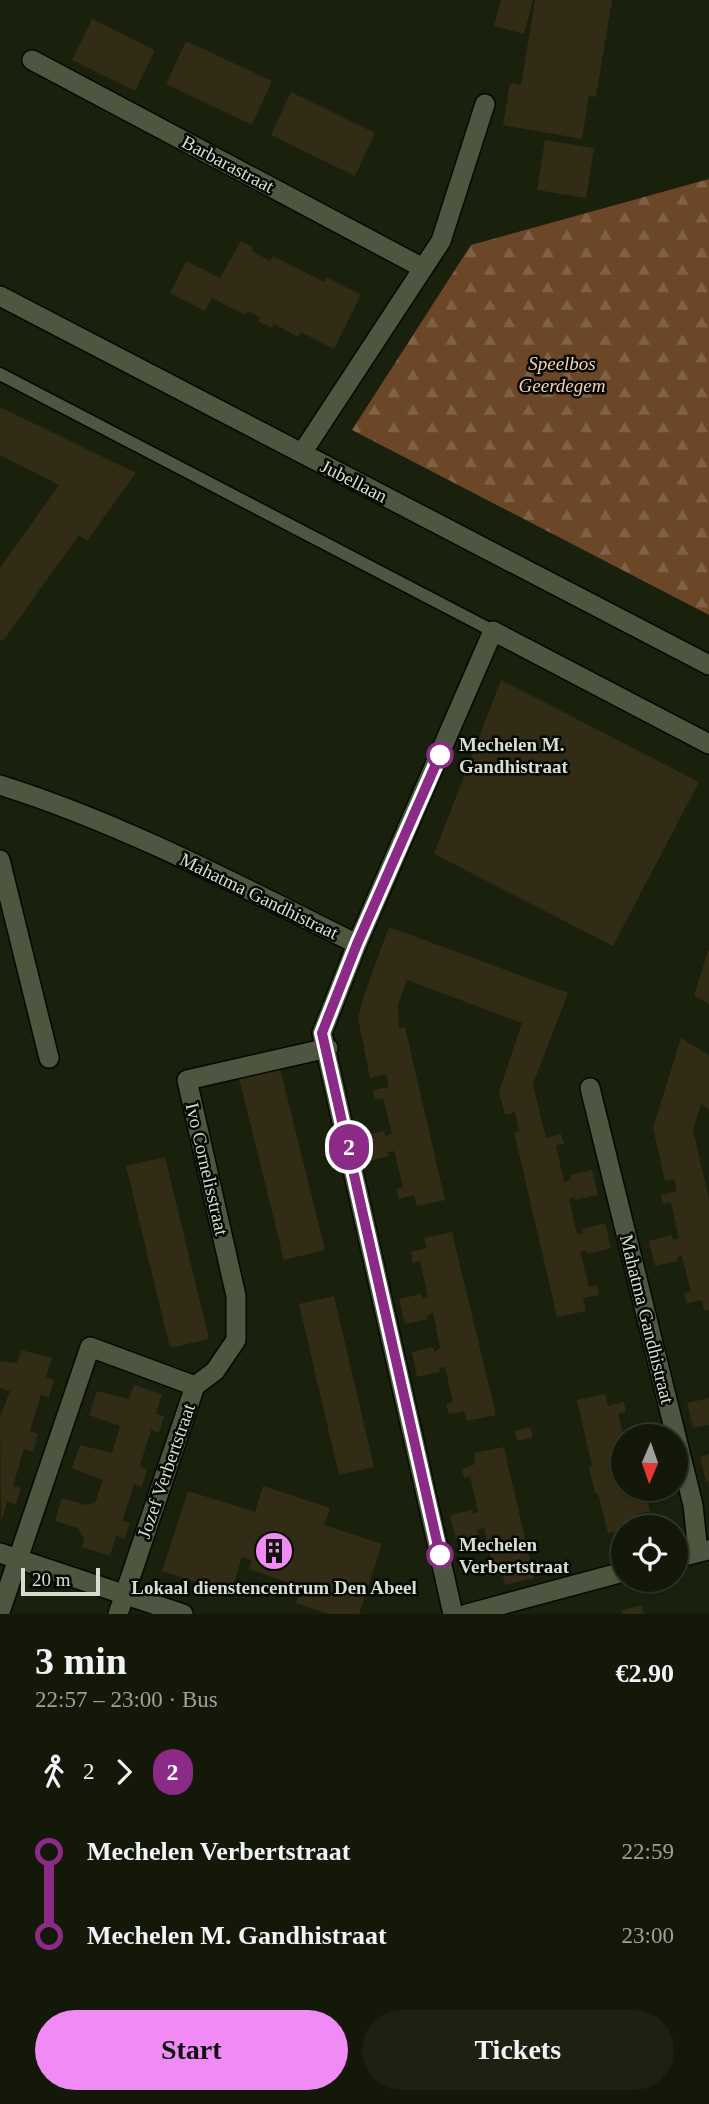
<!DOCTYPE html>
<html lang="en">
<head>
<meta charset="utf-8">
<style>
  :root { --surface:#131809; --page:#1c2112; --text:#f1f3f6; --muted:#9da09c; --line:#32372a; --accent:#f08bf5 }
  body { margin:0; font-family:Georgia,serif; background:var(--page); color:var(--text); height:100vh; display:flex; flex-direction:column; font-size:26px; white-space:nowrap }
  * { box-sizing:border-box; margin:0 }
  p { font-size:23px; color:var(--muted) }
  .icon { flex:none; width:38px; height:38px; fill:none; stroke:currentColor; stroke-width:2; stroke-linecap:round; stroke-linejoin:round }
  .map { position:relative; height:1614px; overflow:hidden }
  .panel { display:flex; flex-direction:column; background:var(--surface); flex:1 }
  .panel>* { flex:none }
  .badge { padding:0 14px; border-radius:23px; font-size:24px; line-height:46px }
  .needle { width:46px; rotate:182deg }
  .tools { position:absolute; left:611px; top:1424px; display:grid; gap:14px }
  .tools a { display:grid; place-items:center; width:77px; height:77px; border-radius:50%; background:var(--surface); box-shadow:0 2px 5px #0004,0 0 0 2px var(--line); font-size:35px }
  .scale { position:absolute; left:21px; bottom:18px; width:79px; box-sizing:border-box; padding-left:7px; border:4px solid #d8ddd1; border-top:0; font-size:19px; line-height:24px; white-space:nowrap; color:#d8ddd1; -webkit-text-stroke:5px #060803; paint-order:stroke }
  .map>.badge { position:absolute; translate:-50% -50%; box-shadow:0 0 0 4px #fff }
  .legs { display:flex; align-items:center; gap:10px; height:77px; padding:0 35px; font-size:23px }
  .legs p { margin-inline-start:auto }
  .head { display:flex; align-items:center; justify-content:space-between; height:119px; padding:0 35px }
  h1 { font-size:38px; font-weight:600; line-height:52px }
  .cta { display:flex; gap:14px; margin-top:auto; padding:14px 35px }
  .cta a { flex:1; height:80px; border-radius:42px; background:var(--accent); color:#111; font-size:28px; font-weight:600; line-height:80px; text-align:center }
  .cta a+a { background:var(--page); color:var(--text) }
  ul { padding:0 35px; list-style:none }
  li { display:flex; align-items:center; gap:24px; height:84px; font-size:26px }
  li i { display:grid; place-items:center; width:10px; height:100%; margin:0 9px; background:currentColor }
  li i::after { content:''; width:18px; height:18px; margin:-9px; border:5px solid; border-radius:50%; background:var(--surface) }
  li p { margin-inline-start:auto }
  li:first-child i { background:linear-gradient(#0000 50%,currentColor 0) }
  li:last-child i { background:linear-gradient(currentColor 50%,#0000 0) }
  .map>svg:first-child { display:block }
</style>
</head>
<body>
<div class="map">
<svg width="709" height="1614" viewBox="0 0 709 1614">
  <defs>
    <pattern id="forest-firs" width="22" height="20" patternUnits="userSpaceOnUse" patternTransform="scale(1.75)"><rect width="22" height="20" fill="#6b4728"/><path d="M5 1l3.5 6h-7zM16 11l3.5 6h-7z" fill="#7f6146"/></pattern>
  </defs>
  <rect width="100%" height="100%" fill="#19200c"/>
  <path fill="url(#forest-firs)" d="M709,179V615L352,430L471,245Z"/>
  <g fill="#322c16">
    <path d="M501,0H533L524,34L494,26Z"/>
    <path d="M535,0H612L596,97L589,96L582,139L503,125L510,83L521,85Z"/>
    <path d="M92,19L155,50L135,91L72,60Z"/>
    <path d="M186,41L272,81L252,125L166,84Z"/>
    <path d="M291,92L375,133L355,176L271,135Z"/>
    <path d="M545,140L594,148L586,198L537,190Z"/>
    <path d="M241,241L254,248L252,251L270,261L273,256L324,282L326,277L361,295L334,349L301,332L298,337L274,324L272,328L258,321L260,317L247,311L245,315L212,298L205,311L170,293L186,261L220,278Z"/>
    <path d="M0,407L136,473L87,541L79,535L3,641L0,639V568L59,485L0,455Z"/>
    <path d="M501,680L699,782L613,946L434,854Z"/>
    <path d="M389,927L568,993L533,1084L546,1138L561,1134L564,1144L556,1145L564,1182L571,1180L570,1175L592,1170L598,1195L575,1200V1197L569,1199L577,1234L583,1233L582,1229L605,1223L611,1248L587,1254V1250L580,1252L589,1287L597,1285L599,1295L583,1298L586,1311L557,1317L514,1132L519,1131L515,1112L505,1115L499,1092L522,1023L407,980L398,1005L399,1029L405,1027L445,1200L417,1206L414,1195L399,1199L396,1189L403,1187L394,1151L388,1152L389,1156L367,1162L361,1136L384,1131L385,1136L392,1134L383,1098L375,1100L373,1090L389,1087L386,1074L370,1078L358,1018L365,992Z"/>
    <path d="M708,951H709V1004L694,996Z"/>
    <path d="M681,1038L709,1055V1109L701,1104L693,1130L709,1199V1310L704,1311L702,1300L687,1303L684,1293L691,1292L682,1256L677,1257L678,1261L655,1266L649,1241L672,1235L673,1240L679,1238L671,1202L663,1204L661,1195L677,1191L674,1179L665,1181L653,1128Z"/>
    <path d="M280,1068L325,1250L284,1260L239,1078Z"/>
    <path d="M165,1157L209,1339L170,1348L126,1166Z"/>
    <path d="M452,1232L496,1415L467,1421L464,1411L449,1414L446,1404L453,1402L445,1367L439,1368L440,1372L417,1377L412,1352L433,1347L434,1352L440,1348L433,1313L427,1316L428,1319L405,1324L399,1299L421,1294L423,1299L428,1297L420,1261L413,1263L411,1252L427,1248L424,1238Z"/>
    <path d="M334,1296L374,1467L339,1475L299,1304Z"/>
    <path d="M21,1350L52,1358L46,1377L54,1380L49,1398L41,1394L30,1431L38,1434L33,1452L24,1449L13,1486L21,1488L16,1504L7,1502L1,1522L0,1417L10,1391L0,1388V1361L17,1363Z"/>
    <path d="M134,1385L162,1394L156,1414L164,1416L159,1433L151,1430L145,1449L140,1466L147,1470L142,1487L134,1484L129,1501L122,1521L130,1523L124,1539L116,1536L110,1556L82,1547L84,1538L78,1528L55,1521L62,1498L85,1505L95,1503L103,1480L72,1468L80,1445L112,1453L120,1426L89,1415L97,1391L129,1399Z"/>
    <path d="M605,1394L608,1406L624,1402L626,1412L618,1414L624,1437L623,1489H637L640,1501L647,1500L650,1511L635,1515L637,1526L608,1533L598,1493H595L589,1467L592,1466L577,1400Z"/>
    <path d="M709,1398V1425L693,1428L687,1403Z"/>
    <path d="M530,1427L533,1437L517,1441L515,1431Z"/>
    <path d="M504,1447L534,1578L505,1585L502,1572L486,1576L484,1566L492,1565L484,1528L477,1530L478,1535L456,1540L450,1515L472,1510L473,1514L478,1512L470,1476L464,1478L462,1469L475,1464L474,1453Z"/>
    <path d="M709,1454V1481L706,1482L700,1457Z"/>
    <path d="M263,1486L330,1508L324,1525L382,1544L359,1614H328L296,1603L301,1587L249,1569L251,1560L242,1557L231,1593L162,1571L188,1491L255,1512Z"/>
    <path d="M642,1605L644,1614H622L621,1610Z"/>
  </g>
  <g fill="none" stroke-linecap="round" stroke-linejoin="round">
    <defs>
      <path id="service" d="M0,374L493,631"/>
      <g id="minor">
        <path d="M32,60L423,268"/>
        <path d="M302,453L441,241L485,104"/>
        <path d="M0,785C124,824 240,886 357,944"/>
        <path d="M0,860L49,1058"/>
        <path d="M590,1088L693,1505L698,1552"/>
        <path d="M195,1386L215,1371L236,1340V1296L187,1080L328,1048"/>
        <path d="M0,1553L183,1614"/>
        <path d="M676,1558L708,1550"/>
        <path d="M0,1612L90,1347L195,1386"/>
        <path d="M118,1614L195,1386"/>
        <path d="M453,1614L322,1033L357,944L493,631L709,744"/>
        <path d="M467,1614L623,1572"/>
      </g>
      <path id="secondary" d="M0,296L709,665"/>
    </defs>
    <use href="#service" stroke="#050900" stroke-width="15"/>
    <use href="#minor" stroke="#050900" stroke-width="22"/>
    <use href="#secondary" stroke="#050900" stroke-width="22"/>
    <use href="#service" stroke="#4e5640" stroke-width="12"/>
    <use href="#minor" stroke="#4e5640" stroke-width="19"/>
    <use href="#secondary" stroke="#4e5640" stroke-width="19"/>
  </g>
  <g fill="none" stroke-linecap="round" stroke-linejoin="round">
    <defs>
      <path id="line-1" d="M440,1555L322,1033L357,944L440,755"/>
    </defs>
    <use href="#line-1" stroke="#fff" stroke-width="16"/>
    <use href="#line-1" stroke="#8c2b87" stroke-width="10"/>
  </g>
  <defs>
    <symbol id="building-disc" viewBox="-11 -11 22 22"><circle r="9.5" fill="#f08bf5" stroke="#060803"/><path d="M-4-6H4V6H1V3H-1V6H-4ZM-2.5-4.3h1.7v1.8h-1.7ZM.8-4.3h1.7v1.8H.8ZM-2.5-1h1.7V.8h-1.7ZM.8-1h1.7V.8H.8Z" fill="#111"/></symbol>
  </defs>
  <g fill-rule="evenodd">
    <use href="#building-disc" x="252" y="1529" width="44" height="44"/>
  </g>
  <g fill="#fff" stroke="#8c2b87" stroke-width="3.5">
    <circle cx="440" cy="755" r="12"/>
    <circle cx="440" cy="1555" r="12"/>
  </g>
  <g text-anchor="middle" dominant-baseline="central" stroke-width="5" stroke-linejoin="round" paint-order="stroke">
    <g font-size="19" fill="#d8ddd1" stroke="#060803">
      <text transform="translate(228 164) rotate(28)">Barbarastraat</text>
      <text transform="translate(354 481) rotate(27)">Jubellaan</text>
      <text transform="translate(259 896) rotate(26)">Mahatma Gandhistraat</text>
      <text transform="translate(207 1169) rotate(77)">Ivo Cornelisstraat</text>
      <text transform="translate(647 1319) rotate(76)">Mahatma Gandhistraat</text>
      <text transform="translate(166 1471) rotate(-71)">Jozef Verbertstraat</text>
    </g>
    <g font-size="19" font-style="italic" fill="#f7d2b4" stroke="#060803">
      <text x="562" y="363">Speelbos<tspan x="562" dy="22">Geerdegem</tspan></text>
    </g>
    <g font-size="19" font-weight="bold" fill="#d8ddd1" stroke="#060803" text-anchor="start">
      <text x="459" y="744">Mechelen M.<tspan x="459" dy="22">Gandhistraat</tspan></text>
      <text x="459" y="1544">Mechelen<tspan x="459" dy="22">Verbertstraat</tspan></text>
    </g>
    <g font-size="19" font-weight="bold" fill="#d8ddd1" stroke="#060803">
      <text x="274" y="1587">Lokaal dienstencentrum Den Abeel</text>
    </g>
  </g>
</svg>
<div class="tools">
<a><svg class="needle" viewBox="-14 -14 28 28"><path d="M0-13l5 13h-10z" fill="#e53935"/><path d="M0 13l5-13h-10z" fill="#9da09c"/></svg></a>
<a><svg class="icon" aria-label="locate" viewBox="0 0 24 24"><circle cx="12" cy="12" r="6"/><path d="M12 2v4M12 18v4M2 12h4M18 12h4"/></svg></a>
</div>
<div class="scale">20 m</div>
<b class="badge" style="left:349px;top:1147px;background:#8c2b87;color:#fff">2</b>
</div>
<section class="panel">
<div class="head"><div><h1>3 min</h1><p>22:57 – 23:00 · Bus</p></div><b>€2.90</b></div>
<div class="legs"><svg class="icon" aria-label="walk" viewBox="0 0 24 24"><circle cx="13" cy="4" r="2"/><path d="M13 8l-2 6 4 7M11 14l-3 7M7 12l3-4h3l4 4"/></svg>2<svg class="icon" aria-label="forward" viewBox="0 0 24 24"><path d="M9 5l7 7-7 7"/></svg><b class="badge" style="background:#8c2b87;color:#fff">2</b></div>
<ul>
<li><i style="color:#8c2b87"></i><b>Mechelen Verbertstraat</b><p>22:59</p></li>
<li><i style="color:#8c2b87"></i><b>Mechelen M. Gandhistraat</b><p>23:00</p></li>
</ul>
<div class="cta"><a>Start</a><a>Tickets</a></div>
</section>
</body>
</html>
